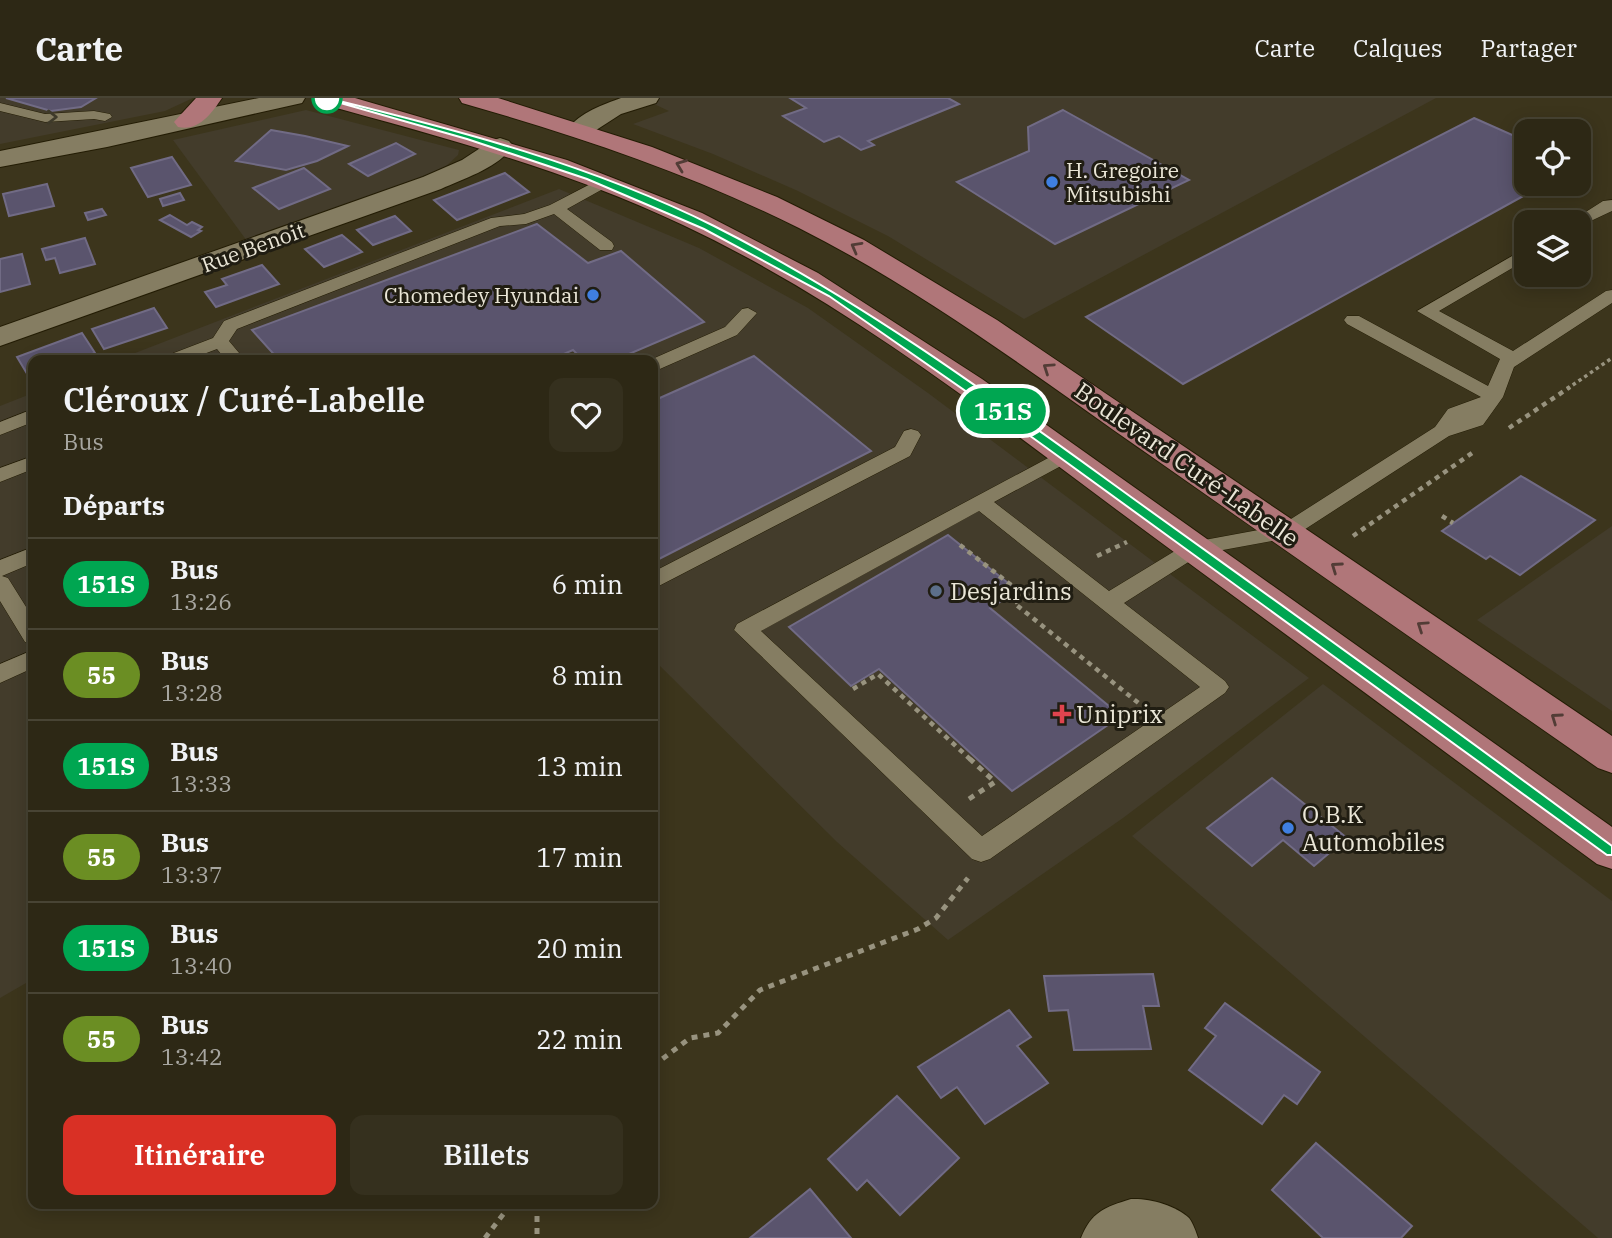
<!DOCTYPE html>
<html lang="fr">
<head>
<meta charset="utf-8">
<style>
  :root { --surface:#2d2815; --page:#35301e; --text:#f1f3f6; --muted:#a7a6a0; --line:#484434; --accent:#d93025 }
  body { margin:0; font-family:"IBM Plex Serif",serif; background:var(--page); color:var(--text); height:100vh; display:flex; flex-direction:column; font-size:26px; white-space:nowrap }
  * { box-sizing:border-box; margin:0 }
  p { font-size:23px; color:var(--muted) }
  .icon { flex:none; width:38px; height:38px; fill:none; stroke:currentColor; stroke-width:2; stroke-linecap:round; stroke-linejoin:round }
  .map { position:relative; flex:1; overflow:hidden }
  .sheet { position:absolute; left:28px; top:257px; width:630px; height:854px; display:flex; flex-direction:column; background:var(--surface); border-radius:14px; box-shadow:0 4px 18px #0003,0 0 0 2px var(--line) }
  .sheet>* { flex:none }
  .badge { padding:0 14px; border-radius:23px; font-size:24px; line-height:46px }
  .tools { position:absolute; left:1514px; top:21px; display:grid; gap:14px }
  .tools a { display:grid; place-items:center; width:77px; height:77px; border-radius:14px; background:var(--surface); box-shadow:0 4px 18px #0003,0 0 0 2px var(--line); font-size:35px }
  .map>.badge { position:absolute; translate:-50% -50%; box-shadow:0 0 0 4px #fff }
  h2 { padding:0 35px; font-size:26px; line-height:63px }
  .round { display:grid; place-items:center; flex:none; width:74px; height:74px; border-radius:14px; background:var(--page) }
  .headline { display:flex; align-items:center; justify-content:space-between; height:119px; padding:0 35px }
  h1 { font-size:33px; font-weight:600; line-height:52px }
  .action { display:flex; gap:14px; margin-top:auto; padding:14px 35px }
  .action a { flex:1; height:80px; border-radius:14px; background:var(--accent); color:#fff; font-size:28px; font-weight:600; line-height:80px; text-align:center }
  .action a+a { background:var(--page); color:var(--text) }
  ul { padding:0; list-style:none }
  li { display:flex; align-items:center; gap:21px; height:91px; padding:0 35px; border-top:2px solid var(--line) }
  li div { flex:1 }
  li b { display:block; font-size:26px }
  li em { font-style:normal }
  li .badge { min-width:77px; font-weight:700; text-align:center }
  header { display:flex; align-items:center; gap:42px; box-sizing:border-box; height:98px; padding:0 35px; background:var(--surface); border-bottom:2px solid var(--line) }
  header strong { font-size:33px }
  nav { display:flex; gap:38px; margin-inline-start:auto; font-size:24px }
  .map>svg:first-child { display:block }
</style>
</head>
<body>
<header>
<strong>Carte</strong>
<nav><a>Carte</a><a>Calques</a><a>Partager</a></nav>
</header>
<div class="map">
<svg width="1612" height="1140" viewBox="0 0 1612 1140">
  <rect width="100%" height="100%" fill="#3c351c"/>
  <g fill="#433c2b">
    <path d="M0,0H193L165,13L0,46Z"/>
    <path d="M641,0H1436L1024,221L888,138L798,93L713,56L633,26L669,13Z"/>
    <path d="M306,12L459,52L458,57L444,70L431,77L247,143L173,42Z"/>
    <path d="M559,91L699,150L808,210L928,295L1309,580L1123,720L948,842L837,744L653,561V262H117Z"/>
    <path d="M33,295V881L0,900V308Z"/>
    <path d="M1612,428V613L1477,522Z"/>
    <path d="M1323,586L1612,803V1140H1598L1132,738Z"/>
  </g>
  <g fill="#5a546d" stroke="#716b85" stroke-width="2">
    <path d="M6,0H96L81,9L51,13Z"/>
    <path d="M790,0H948L959,6L868,43L874,47L861,52L839,38L824,44L783,18L806,10Z"/>
    <path d="M1063,12L1189,82L1055,146L957,84L1029,53L1028,29Z"/>
    <path d="M1474,20L1526,43V86H1545L1183,286L1086,219Z"/>
    <path d="M271,32L305,38L348,48L317,63L286,72L236,63Z"/>
    <path d="M396,45L415,56L368,78L349,66Z"/>
    <path d="M172,59L191,87L148,99L131,70Z"/>
    <path d="M304,70L330,91L279,111L253,90Z"/>
    <path d="M505,75L529,94L457,122L434,102Z"/>
    <path d="M47,86L54,108L9,118L3,96Z"/>
    <path d="M180,95L184,102L163,108L160,101Z"/>
    <path d="M102,111L106,117L88,122L85,115Z"/>
    <path d="M170,117L187,127L192,124L202,129L198,132L201,133L191,139L160,122Z"/>
    <path d="M395,118L411,133L373,147L357,132Z"/>
    <path d="M537,126L588,165L621,153L704,224L615,262H583L573,252L550,262H279L252,232Z"/>
    <path d="M342,137L362,154L324,169L305,151Z"/>
    <path d="M85,140L95,166L60,175L55,160L46,162L42,151Z"/>
    <path d="M22,156L30,186L0,194V161Z"/>
    <path d="M262,167L279,186L216,209L205,194L227,187L222,181Z"/>
    <path d="M154,210L167,230L104,251L92,231Z"/>
    <path d="M82,235L95,255L74,262H33V277L29,279L17,259Z"/>
    <path d="M754,258L871,353L653,464V303Z"/>
    <path d="M1521,378L1595,422L1520,477L1490,458L1486,461L1442,433Z"/>
    <path d="M948,437L1018,493L990,510L1121,618L1012,693L879,571L851,588L789,529Z"/>
    <path d="M1272,680L1347,740L1314,768L1283,742L1252,768L1207,730Z"/>
    <path d="M1153,876L1159,908H1143L1151,951L1074,952L1068,912L1049,913L1044,878Z"/>
    <path d="M1225,905L1320,974L1297,1006L1284,997L1262,1026L1189,972L1216,938L1205,930Z"/>
    <path d="M1009,912L1031,939L1017,948L1048,985L985,1026L957,989L941,1000L918,969Z"/>
    <path d="M897,998L959,1060L900,1117L867,1082L857,1092L828,1061Z"/>
    <path d="M1316,1045L1412,1128L1401,1140H1323L1272,1092Z"/>
    <path d="M810,1091L851,1140H750Z"/>
  </g>
  <g fill="none" stroke-linecap="round" stroke-linejoin="round">
    <defs>
      <g id="service">
        <path d="M0,5L45,16L94,13L110,16L112,19L105,23L94,21L45,24L0,13Z"/>
        <path d="M604,79L612,84L610,87L567,111L612,144L614,148L612,152H600L554,116L526,126L500,128L237,231L229,243L245,262H226L217,251L188,262H163L166,258L213,240L224,223L491,120L524,116L550,107Z"/>
        <path d="M1612,102V113L1578,129V124H1570L1603,103Z"/>
        <path d="M1526,150V162L1439,213L1513,253L1606,193L1612,192V205L1514,269L1503,299L1483,327L1449,338L1293,439L1201,456L1124,505L1225,583L1229,589L1225,595L990,761L981,764L972,761L734,532L737,526L1065,351L1072,352L1075,357L1072,362L994,404L1109,493L1188,445L1280,428L1435,329L1448,311L1481,299L1347,226L1344,222L1347,218H1359L1488,288L1500,261L1417,213ZM979,413L1200,589L982,738L761,533Z"/>
        <path d="M748,210L757,215L737,237L653,274V262H650L725,229L742,211Z"/>
        <path d="M33,311V324L0,337V324Z"/>
        <path d="M911,331L918,333L921,337L910,358L653,491V474L895,349L904,333Z"/>
        <path d="M33,358V371L0,384V370Z"/>
        <path d="M33,449V465L2,478L8,480L33,520V546L25,544L0,503V462Z"/>
        <path d="M33,552V570L0,585V566Z"/>
      </g>
      <g id="minor">
        <path d="M621,0H659L656,5L621,16L590,36L581,39L572,36L568,31C579,15 604,6 621,0Z"/>
        <path d="M500,40L509,43L513,48C498,70 465,80 441,91L0,248V229L423,79L462,62L491,43Z"/>
        <path d="M1131,1101C1149,1100 1175,1107 1189,1120C1193,1125 1196,1134 1198,1140H1081C1091,1114 1105,1109 1131,1101Z"/>
      </g>
      <path id="tertiary" d="M259,0H305L302,5L293,7L107,49L0,69V53Z"/>
      <g id="primary">
        <path d="M196,0H222C212,15 198,34 178,29L174,24Z"/>
        <path d="M315,0H355L567,62L702,115L818,175L982,281L1612,729V771L1597,766C1437,648 1277,530 1117,412C978,308 840,201 683,127C567,72 442,39 318,5Z"/>
        <path d="M459,0H498L652,49L777,99L864,142L997,222L1612,638V675L1598,670C1447,565 1296,460 1145,354C1032,275 922,192 799,130C691,76 578,38 462,5Z"/>
      </g>
    </defs>
    <use href="#service" stroke="#231c04" stroke-width="1"/>
    <use href="#minor" stroke="#231c04" stroke-width="2"/>
    <use href="#tertiary" stroke="#231c04" stroke-width="2"/>
    <use href="#primary" stroke="#231c04" stroke-width="2"/>
    <path stroke="#98937f" stroke-width="3.5" stroke-dasharray="3.5 3.5" stroke-linecap="butt" d="M1567,291L1612,260"/>
    <g stroke="#98937f" stroke-width="4.5" stroke-dasharray="5 5" stroke-linecap="butt">
      <path d="M1509,330L1570,289"/>
      <path d="M1442,418L1453,425"/>
      <path d="M1353,438L1475,353"/>
      <path d="M960,447L1025,498L1014,505L1141,607"/>
      <path d="M1097,458L1127,444"/>
      <path d="M1025,498L1040,489"/>
      <path d="M853,591L878,576L972,663"/>
    </g>
    <g stroke="#98937f" stroke-width="5" stroke-dasharray="6 6" stroke-linecap="butt">
      <path d="M969,701L995,684L970,661"/>
      <path d="M653,968L690,940L718,935L760,892L918,831L936,820L968,780"/>
      <path d="M537,1106V1140"/>
      <path d="M485,1140L511,1106"/>
    </g>
    <use href="#service" fill="#857d62" fill-rule="evenodd"/>
    <use href="#minor" fill="#857d62" fill-rule="evenodd"/>
    <use href="#tertiary" fill="#857d62" fill-rule="evenodd"/>
    <use href="#primary" fill="#b07679" fill-rule="evenodd"/>
  </g>
  <defs><path id="oneway-chevron" d="M-2-3.5L2.5 0L-2 3.5" fill="none" stroke-width="1.6" stroke-linecap="round" stroke-linejoin="round" transform="scale(1.75)"/></defs>
  <use stroke="#3e3a2a" href="#oneway-chevron" transform="translate(52 19)"/>
  <g stroke="#523c36">
    <use href="#oneway-chevron" transform="translate(681 67) rotate(-159)"/>
    <use href="#oneway-chevron" transform="translate(856 149) rotate(-151)"/>
    <use href="#oneway-chevron" transform="translate(1048 270) rotate(-146)"/>
    <use href="#oneway-chevron" transform="translate(1336 469) rotate(-145)"/>
    <use href="#oneway-chevron" transform="translate(1422 528) rotate(-146)"/>
    <use href="#oneway-chevron" transform="translate(1556 620) rotate(-145)"/>
  </g>
  <path fill="#00a651" stroke="#fff" stroke-width="2" d="M323,0H327C458,32 592,67 714,128C865,204 1001,305 1138,404C1298,519 1458,633 1612,748V757H1607L1033,340L829,198L704,131L587,81L467,41Z"/>
  <circle fill="#fff" stroke="#00a651" stroke-width="3.5" cx="327" cy="0" r="14"/>
  <g fill="#3f7fe0" stroke="#201d12" stroke-width="2.5">
    <circle cx="1052" cy="84" r="7"/>
    <circle cx="593" cy="197" r="7"/>
    <circle cx="1288" cy="730" r="7"/>
  </g>
  <circle fill="#5c6f8a" stroke="#201d12" stroke-width="2.5" cx="936" cy="493" r="7"/>
  <path fill="#e0444e" stroke="#201d12" stroke-width="2.5" d="M1058.5 605.5h7v7h7v7h-7v7h-7v-7h-7v-7h7z"/>
  <g text-anchor="middle" dominant-baseline="central" stroke-width="6" stroke-linejoin="round" paint-order="stroke">
    <g font-size="21" fill="#eae6d7" stroke="#201d12" text-anchor="start">
      <text x="1066" y="72">H. Gregoire<tspan x="1066" dy="24">Mitsubishi</tspan></text>
      <text x="579" y="197" text-anchor="end">Chomedey Hyundai</text>
    </g>
    <g font-size="21" fill="#eae6d7" stroke="#201d12">
      <text transform="translate(253 149) rotate(-20)">Rue Benoit</text>
    </g>
    <g font-size="24" fill="#eae6d7" stroke="#201d12">
      <text transform="translate(1187 366) rotate(35)">Boulevard Curé-Labelle</text>
    </g>
    <g font-size="24" fill="#eae6d7" stroke="#201d12" text-anchor="start">
      <text x="950" y="493">Desjardins</text>
      <text x="1076" y="616">Uniprix</text>
      <text x="1302" y="716">O.B.K<tspan x="1302" dy="28">Automobiles</tspan></text>
    </g>
  </g>
</svg>
<div class="tools">
<a><svg class="icon" aria-label="locate" viewBox="0 0 24 24"><circle cx="12" cy="12" r="6"/><path d="M12 2v4M12 18v4M2 12h4M18 12h4"/></svg></a>
<a><svg class="icon" aria-label="layers" viewBox="0 0 24 24"><path d="M12 4l9 5-9 5-9-5zM3 14l9 5 9-5"/></svg></a>
</div>
<b class="badge" style="left:1003px;top:313px;background:#00a651;color:#fff">151S</b>
<section class="sheet">
<div class="headline"><div><h1>Cléroux / Curé-Labelle</h1><p>Bus</p></div><a class="round"><svg class="icon" aria-label="heart" viewBox="0 0 24 24"><path d="M12 20l-8-8c-3-5 5-10 8-4 3-6 11-1 8 4z"/></svg></a></div>
<h2>Départs</h2>
<ul>
<li><span class="badge" style="background:#00a651;color:#fff">151S</span><div><b>Bus</b><p>13:26</p></div><em>6 min</em></li>
<li><span class="badge" style="background:#6b8e23;color:#fff">55</span><div><b>Bus</b><p>13:28</p></div><em>8 min</em></li>
<li><span class="badge" style="background:#00a651;color:#fff">151S</span><div><b>Bus</b><p>13:33</p></div><em>13 min</em></li>
<li><span class="badge" style="background:#6b8e23;color:#fff">55</span><div><b>Bus</b><p>13:37</p></div><em>17 min</em></li>
<li><span class="badge" style="background:#00a651;color:#fff">151S</span><div><b>Bus</b><p>13:40</p></div><em>20 min</em></li>
<li><span class="badge" style="background:#6b8e23;color:#fff">55</span><div><b>Bus</b><p>13:42</p></div><em>22 min</em></li>
</ul>
<div class="action"><a>Itinéraire</a><a>Billets</a></div>
</section>
</div>
</body>
</html>
